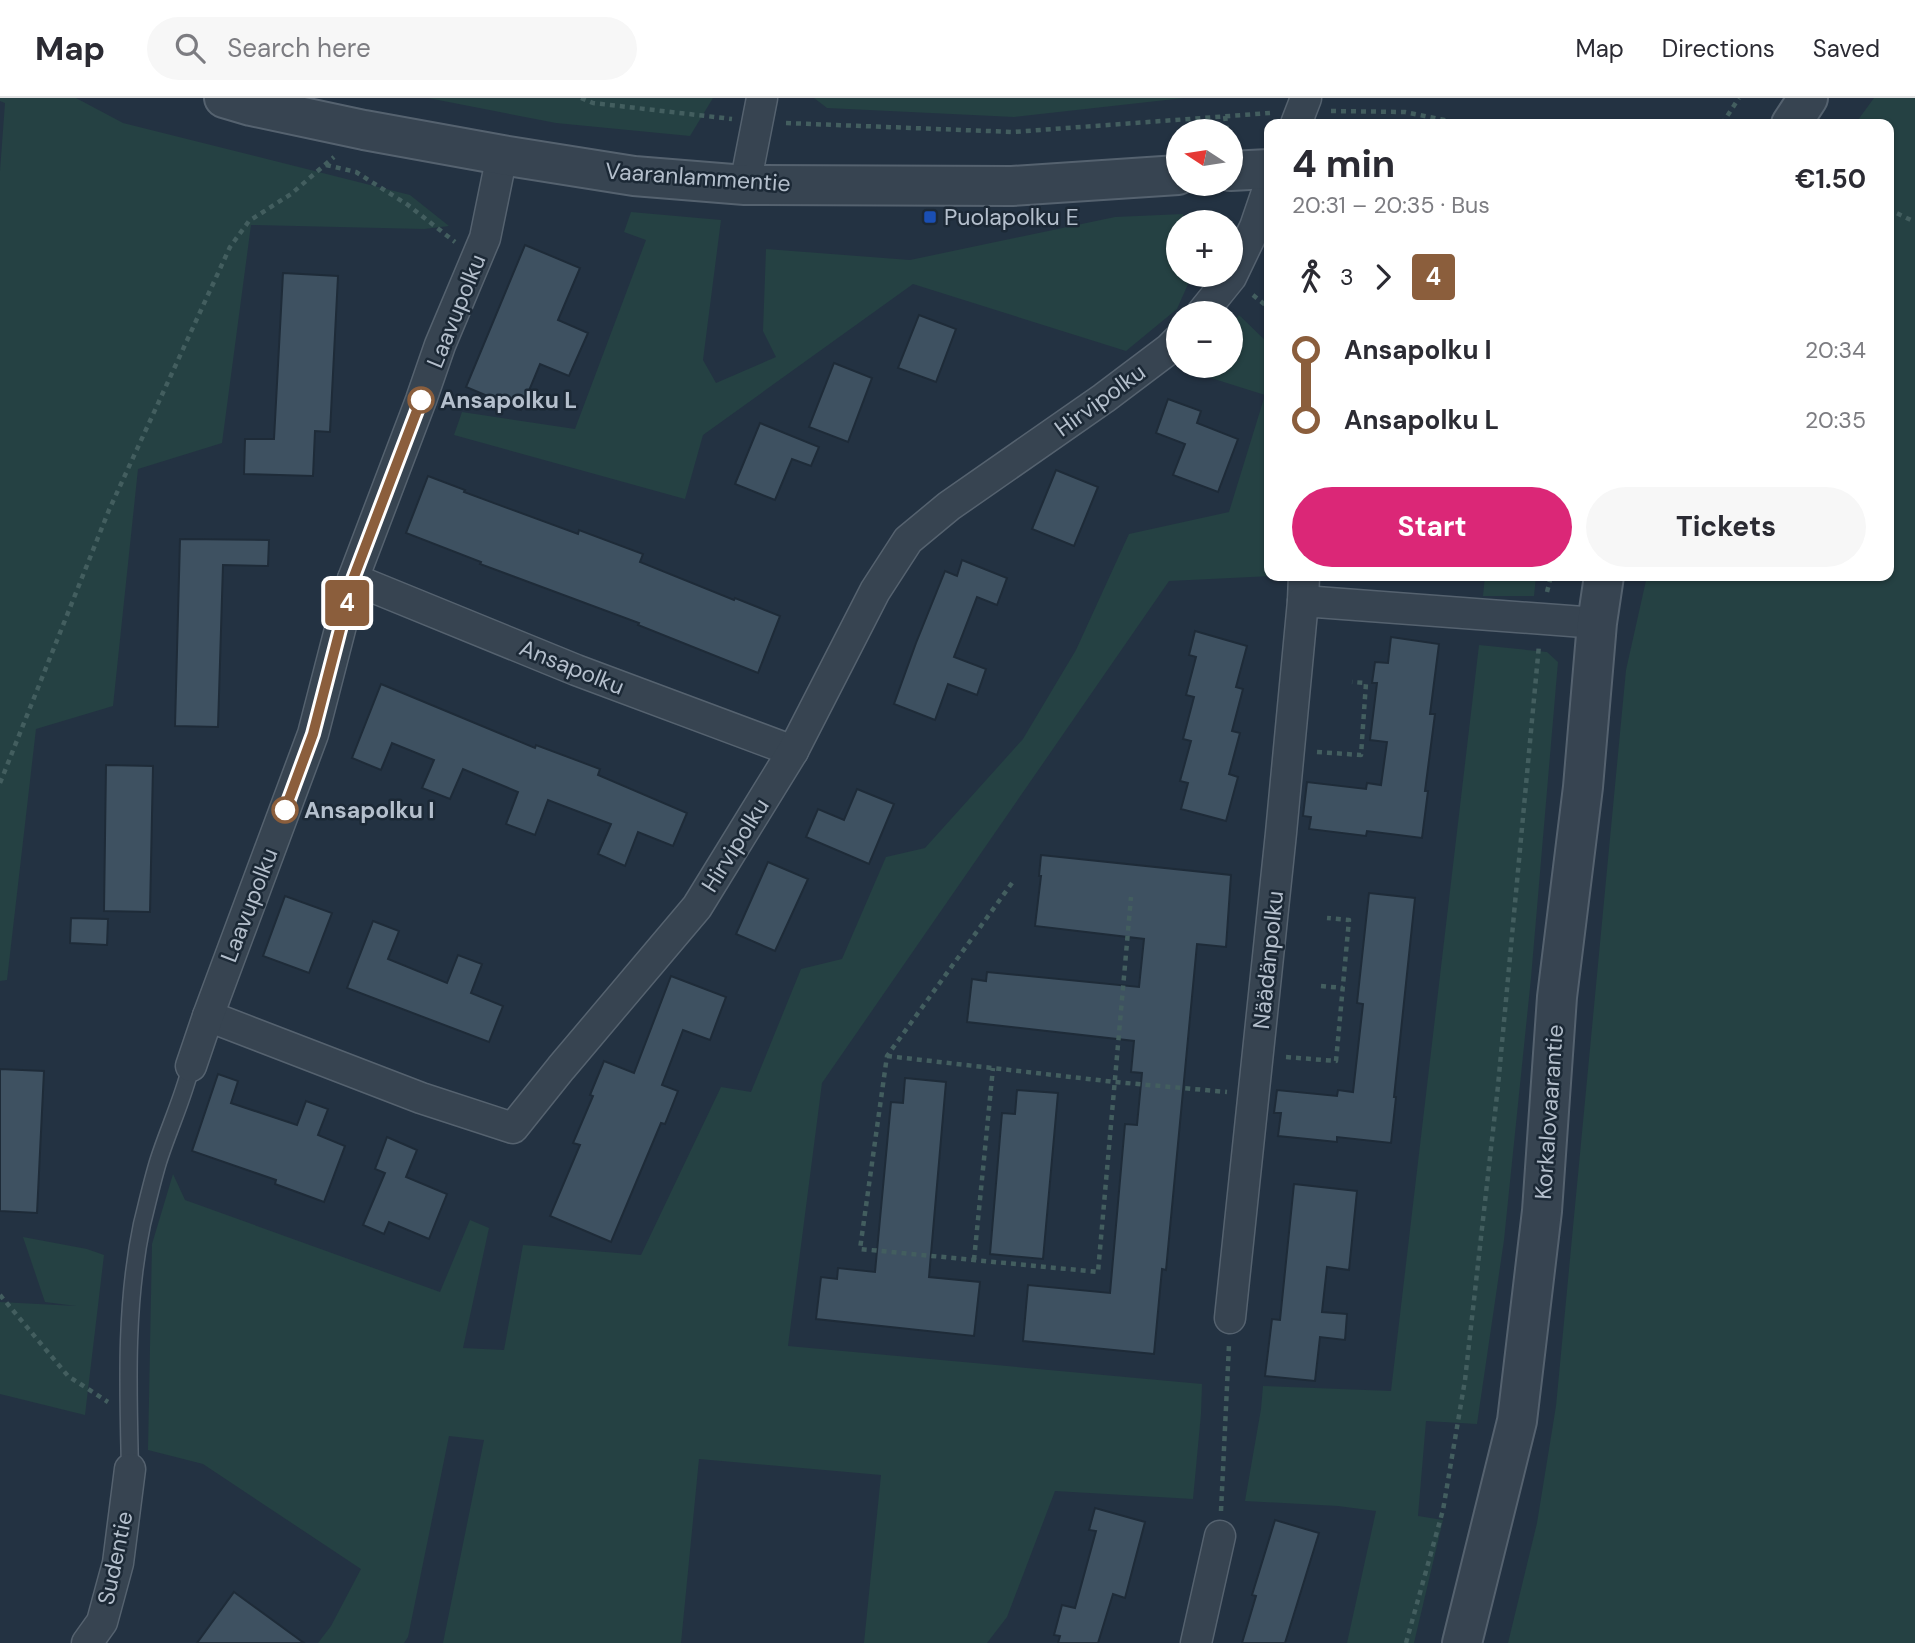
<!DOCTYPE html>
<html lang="en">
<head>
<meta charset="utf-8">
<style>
  :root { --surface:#fff; --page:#f7f7f7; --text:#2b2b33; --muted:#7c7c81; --line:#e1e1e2; --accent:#db2777 }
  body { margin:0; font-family:"DM Sans",sans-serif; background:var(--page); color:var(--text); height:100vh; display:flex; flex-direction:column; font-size:26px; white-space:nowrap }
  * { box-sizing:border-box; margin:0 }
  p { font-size:23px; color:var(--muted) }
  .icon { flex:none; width:38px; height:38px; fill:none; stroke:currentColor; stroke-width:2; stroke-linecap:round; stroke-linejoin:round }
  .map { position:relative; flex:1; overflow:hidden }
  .drawer { position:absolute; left:1264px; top:21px; width:630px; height:462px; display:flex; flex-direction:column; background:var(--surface); border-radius:14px; box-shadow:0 2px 5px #0004 }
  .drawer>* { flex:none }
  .badge { padding:0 14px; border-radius:5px; font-size:24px; line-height:46px }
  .needle { width:46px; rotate:282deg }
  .fabs { position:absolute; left:1166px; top:21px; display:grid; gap:14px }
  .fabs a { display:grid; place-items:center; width:77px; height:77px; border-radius:50%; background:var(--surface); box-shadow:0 2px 5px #0004; font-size:35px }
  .map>.badge { position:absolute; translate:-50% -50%; box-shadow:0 0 0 4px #fff }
  .legs { display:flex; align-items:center; gap:10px; height:77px; padding:0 28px; font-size:23px }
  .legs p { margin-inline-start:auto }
  .overview { display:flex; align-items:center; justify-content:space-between; height:119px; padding:0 28px }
  h1 { font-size:38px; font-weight:700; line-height:52px }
  .primary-button { display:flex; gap:14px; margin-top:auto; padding:14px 28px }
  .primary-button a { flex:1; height:80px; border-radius:42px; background:var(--accent); color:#fff; font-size:28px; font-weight:700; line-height:80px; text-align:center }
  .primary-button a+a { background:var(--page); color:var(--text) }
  ul { padding:0 28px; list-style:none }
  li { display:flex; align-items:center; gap:24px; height:70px; font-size:26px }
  li i { display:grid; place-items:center; width:10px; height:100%; margin:0 9px; background:currentColor }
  li i::after { content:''; width:18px; height:18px; margin:-9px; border:5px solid; border-radius:50%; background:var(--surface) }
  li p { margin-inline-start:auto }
  li:first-child i { background:linear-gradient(#0000 50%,currentColor 0) }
  li:last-child i { background:linear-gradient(currentColor 50%,#0000 0) }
  header { display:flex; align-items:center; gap:42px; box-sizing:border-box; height:98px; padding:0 35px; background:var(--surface); border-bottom:2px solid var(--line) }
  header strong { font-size:33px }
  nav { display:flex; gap:38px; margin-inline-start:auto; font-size:24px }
  .search { width:490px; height:63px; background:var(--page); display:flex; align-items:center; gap:18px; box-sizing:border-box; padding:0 24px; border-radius:38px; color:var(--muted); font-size:26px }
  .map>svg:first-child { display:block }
</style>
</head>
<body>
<header>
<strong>Map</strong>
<div class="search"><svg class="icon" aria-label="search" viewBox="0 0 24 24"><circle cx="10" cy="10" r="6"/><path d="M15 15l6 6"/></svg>Search here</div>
<nav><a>Map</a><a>Directions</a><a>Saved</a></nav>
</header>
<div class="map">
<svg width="1915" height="1545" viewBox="0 0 1915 1545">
  <rect width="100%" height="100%" fill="#233242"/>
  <g fill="#254143">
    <path d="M0,0H76L123,25L410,97L449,128L424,131L251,127L222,345L138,371L113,608L36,631L7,882L0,883V73L5,5L0,3Z"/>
    <path d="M428,0H713L690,38L556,25Z"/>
    <path d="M814,0H1184L1014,19L827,10Z"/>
    <path d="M1874,0H1915V1545H1508L1537,1425L1556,1308L1626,572L1647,478H1888V26H1855Z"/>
    <path d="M631,114L721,122L703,262L716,285L776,259L763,233L766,151L910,162L1115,119L1183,116L1184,124H1178V177H1192L1177,211L1126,253L913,186L703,337L685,401L454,337L462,314L575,331L646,142L624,134Z"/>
    <path d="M1239,217L1269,246V478H1273L1169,483L822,985L788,1248L1202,1286L1201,1316L1193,1401L1055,1393L1007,1519L987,1545H864L881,1377L699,1361L681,1545H443L484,1342L449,1338L408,1539L404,1545H318L331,1528L361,1471L203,1366L148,1352L152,1146L173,1076L185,1102L440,1194L470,1122L489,1130L463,1250L504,1252L523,1147L641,1157L721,989L751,994L801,871L842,861L886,759L925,750L1023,641L1076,552L1129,436L1229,414L1265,297L1195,275L1201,268H1230V229Z"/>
    <path d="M1485,478H1536L1534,498H1483Z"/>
    <path d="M1479,547L1547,554L1558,564L1531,880L1504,1142L1477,1326L1426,1323L1418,1418L1443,1422L1414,1545H1347L1376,1413L1338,1408L1245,1403L1261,1311L1263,1288L1391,1293Z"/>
    <path d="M23,1139L87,1151L104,1157L85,1317L0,1296V1204L76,1208L45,1204Z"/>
  </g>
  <g fill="#3e5161" stroke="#1e2b38" stroke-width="2">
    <path d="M525,147L580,170L558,222L588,235L569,278L540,266L521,312L466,289Z"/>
    <path d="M283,175L338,178L330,334L315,333L313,378L244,376L245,341H274Z"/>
    <path d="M919,217L956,231L936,284L898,270Z"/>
    <path d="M834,265L872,280L848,344L809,329Z"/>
    <path d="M1168,301L1201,313L1197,325L1238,341L1218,394L1173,377L1185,346L1156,335Z"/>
    <path d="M760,325L819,349L811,368L792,361L775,402L735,386Z"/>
    <path d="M1056,372L1098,389L1074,448L1032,431Z"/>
    <path d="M428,378L465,392L464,394L578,436L579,432L643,456L640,464L734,502L735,500L780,518L758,575L638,527L639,525L480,466L481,464L406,435Z"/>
    <path d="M180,441L269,442L268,468L223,467L218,629L175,628Z"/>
    <path d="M962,462L1007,480L997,507L977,499L954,559L986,571L977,597L948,586L935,622L894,606L916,545L945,473L957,478Z"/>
    <path d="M1195,533L1247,548L1236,589L1243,591L1232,633L1240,635L1229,676L1238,679L1226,723L1181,711L1188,685L1180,683L1191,643L1183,641L1194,599L1186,597L1196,559L1189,557Z"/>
    <path d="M1391,539L1439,546L1430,616H1435L1425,693H1428L1422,740L1367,733L1366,738L1309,731L1311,719L1303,718L1307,684L1366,691L1367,685L1381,687L1387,644L1370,642L1377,585H1372L1375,564L1388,565Z"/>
    <path d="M381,586L535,650L536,647L600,671L598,677L687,715L673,748L638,734L625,768L598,756L611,726L548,702L535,737L506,726L518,694L463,671L450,701L422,690L434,662L392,645L381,672L352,660Z"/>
    <path d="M106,667L153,668L150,814L104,813Z"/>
    <path d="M857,691L894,706L869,766L806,739L818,711L844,722Z"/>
    <path d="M1041,757L1231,777L1226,849L1197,846L1166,1172L1162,1171L1154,1256L1023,1243L1028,1187L1110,1195L1125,1026L1137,1027L1142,975L1131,974L1134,943L967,924L972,881L986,883L987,874L1139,889L1144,841L1035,828L1041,778H1039Z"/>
    <path d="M768,764L808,781L775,853L736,836Z"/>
    <path d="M1369,795L1415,800L1394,999H1396L1391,1045L1337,1039V1044L1278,1038L1281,1015H1274L1277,992L1337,998L1338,992L1353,994L1363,906L1357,905Z"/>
    <path d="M285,798L332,815L309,875L263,858Z"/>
    <path d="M71,820L108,821L107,847L70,845Z"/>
    <path d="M373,823L399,833L388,861L447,885L458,857L482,866L471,895L503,908L489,944L347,890Z"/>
    <path d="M671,878L726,899L710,942L683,932L662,987L678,993L665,1026L661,1025L611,1144L550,1118L580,1047L573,1045L593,998L590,997L604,963L634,975Z"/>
    <path d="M0,971L44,973L37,1115L0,1113Z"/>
    <path d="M218,976L238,983L231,1005L297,1027L306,1003L328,1011L318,1037L345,1048L324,1104L275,1086L276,1082L192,1053Z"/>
    <path d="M905,980L946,984L929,1179L980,1184L974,1238L816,1221L821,1179L837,1181L838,1170L875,1174L891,1004L903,1005Z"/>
    <path d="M1017,992L1058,995L1043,1161L990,1156L1002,1015L1015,1016Z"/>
    <path d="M387,1039L417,1052L406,1079L447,1096L429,1141L389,1124L384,1136L363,1127L385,1075L375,1071Z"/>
    <path d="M1294,1086L1357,1093L1349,1172L1327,1169L1322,1214L1347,1216L1345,1242L1320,1239L1315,1283L1265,1278L1272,1221L1280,1222Z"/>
    <path d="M1095,1410L1145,1424L1125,1500L1113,1496L1098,1545H1058L1060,1538L1054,1537L1062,1507L1075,1510L1096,1433L1089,1432Z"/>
    <path d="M1275,1422L1319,1435L1285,1545H1242L1256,1498L1252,1497Z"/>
    <path d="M234,1494L304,1545H197Z"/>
  </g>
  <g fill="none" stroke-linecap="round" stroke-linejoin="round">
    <defs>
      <path id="service" d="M130,1371C128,1289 125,1207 142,1126C147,1106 152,1084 158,1064C168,1032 183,1001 191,968"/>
      <g id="minor">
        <path d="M1296,26L1306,0"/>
        <path d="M745,87L762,0"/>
        <path d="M1202,215L1231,179L1255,129L1269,88"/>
        <path d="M353,481L576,572L793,653"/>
        <path d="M1303,503L1304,478"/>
        <path d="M208,918L421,1000L513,1030L561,970L697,809L793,653L875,493L908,442L949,408L1104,300L1169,251L1178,242"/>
        <path d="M191,968L208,918L313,636L353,481L421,302L440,247L485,140L502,57"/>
        <path d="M1230,1220L1281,735L1303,503L1597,525"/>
        <path d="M87,1545L102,1524L118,1465L130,1371"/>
        <path d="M1196,1545L1220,1438"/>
      </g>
      <g id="tertiary">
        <path d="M224,0L251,8L364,32L502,57L634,78L745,87L1012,88L1178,77"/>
        <path d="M1791,26L1808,0"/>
        <path d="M1230,73L1269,71"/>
        <path d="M1462,1545L1517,1323L1542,1113L1557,899L1583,689L1597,525L1604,478"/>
      </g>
    </defs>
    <use href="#service" stroke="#55626f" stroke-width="19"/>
    <use href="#minor" stroke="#55626f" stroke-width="33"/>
    <use href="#tertiary" stroke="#55626f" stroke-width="42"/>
    <g stroke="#435e5f" stroke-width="4.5" stroke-dasharray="5 5" stroke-linecap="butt">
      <path d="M581,0L593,5L732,21"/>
      <path d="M1331,13L1405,14L1463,26"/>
      <path d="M1225,18L1227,33"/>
      <path d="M786,25L1013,34L1270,15"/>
      <path d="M1722,26L1739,0"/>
      <path d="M326,67L356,74L408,107L455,144"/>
      <path d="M1888,111L1915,124"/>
      <path d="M1253,197L1269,210"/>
      <path d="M1547,494L1551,478"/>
      <path d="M1317,654L1361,657L1366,585L1352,584"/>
      <path d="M0,685L109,412L230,149L249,123L291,96L334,59"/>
      <path d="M1012,785L887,958L860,1151L1098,1174L1131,799"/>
      <path d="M1321,888L1343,890"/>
      <path d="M887,958L1115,984L1227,994"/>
      <path d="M1286,959L1336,963L1349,822L1327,820"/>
      <path d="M974,1162L993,970"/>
      <path d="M0,1197L68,1278L108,1304"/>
      <path d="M1221,1413L1229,1247"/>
      <path d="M1406,1545L1443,1412L1465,1282L1498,988L1539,547"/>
    </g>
    <use href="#service" stroke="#374451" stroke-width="16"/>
    <use href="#minor" stroke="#374451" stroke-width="30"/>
    <use href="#tertiary" stroke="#374451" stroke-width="38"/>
  </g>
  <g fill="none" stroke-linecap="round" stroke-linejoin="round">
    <defs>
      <path id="line-1" d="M285,712L313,636L353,481L421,302"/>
    </defs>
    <use href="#line-1" stroke="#fff" stroke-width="16"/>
    <use href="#line-1" stroke="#8b5e3c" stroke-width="10"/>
  </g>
  <rect fill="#1a4fb4" stroke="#1c2936" stroke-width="2.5" x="923" y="112" width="14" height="14" rx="3.5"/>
  <g fill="#fff" stroke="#8b5e3c" stroke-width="3.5">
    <circle cx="421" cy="302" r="12"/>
    <circle cx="285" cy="712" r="12"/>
  </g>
  <g text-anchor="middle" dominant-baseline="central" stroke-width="5" stroke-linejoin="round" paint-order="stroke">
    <g font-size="23" fill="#b4bfcc" stroke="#1c2936">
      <text transform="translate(698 79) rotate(4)">Vaaranlammentie</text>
      <text transform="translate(456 213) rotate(-68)">Laavupolku</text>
      <text transform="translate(1100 302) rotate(-36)">Hirvipolku</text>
      <text transform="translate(572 569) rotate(22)">Ansapolku</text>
      <text transform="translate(735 747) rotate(-58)">Hirvipolku</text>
      <text transform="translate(249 807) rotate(-69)">Laavupolku</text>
      <text transform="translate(1268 862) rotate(-84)">Näädänpolku</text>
      <text transform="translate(1549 1014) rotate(-86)">Korkalovaarantie</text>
      <text transform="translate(115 1460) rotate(-78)">Sudentie</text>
    </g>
    <g font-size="23" fill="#b4bfcc" stroke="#1c2936" text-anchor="start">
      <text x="944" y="119">Puolapolku E</text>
    </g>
    <g font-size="23" font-weight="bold" fill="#b4bfcc" stroke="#1c2936" text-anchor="start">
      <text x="440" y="302">Ansapolku L</text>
      <text x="304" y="712">Ansapolku I</text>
    </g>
  </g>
</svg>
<div class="fabs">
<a><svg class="needle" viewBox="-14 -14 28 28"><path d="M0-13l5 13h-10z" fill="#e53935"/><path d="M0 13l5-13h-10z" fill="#7c7c81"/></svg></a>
<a>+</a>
<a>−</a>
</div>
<b class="badge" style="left:347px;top:505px;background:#8b5e3c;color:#fff">4</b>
<section class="drawer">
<div class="overview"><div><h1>4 min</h1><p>20:31 – 20:35 · Bus</p></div><b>€1.50</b></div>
<div class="legs"><svg class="icon" aria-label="walk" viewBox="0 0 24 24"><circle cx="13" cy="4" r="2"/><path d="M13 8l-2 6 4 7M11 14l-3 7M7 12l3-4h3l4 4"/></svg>3<svg class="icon" aria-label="forward" viewBox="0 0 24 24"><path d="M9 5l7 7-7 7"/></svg><b class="badge" style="background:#8b5e3c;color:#fff">4</b></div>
<ul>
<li><i style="color:#8b5e3c"></i><b>Ansapolku I</b><p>20:34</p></li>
<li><i style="color:#8b5e3c"></i><b>Ansapolku L</b><p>20:35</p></li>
</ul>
<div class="primary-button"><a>Start</a><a>Tickets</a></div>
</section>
</div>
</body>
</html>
